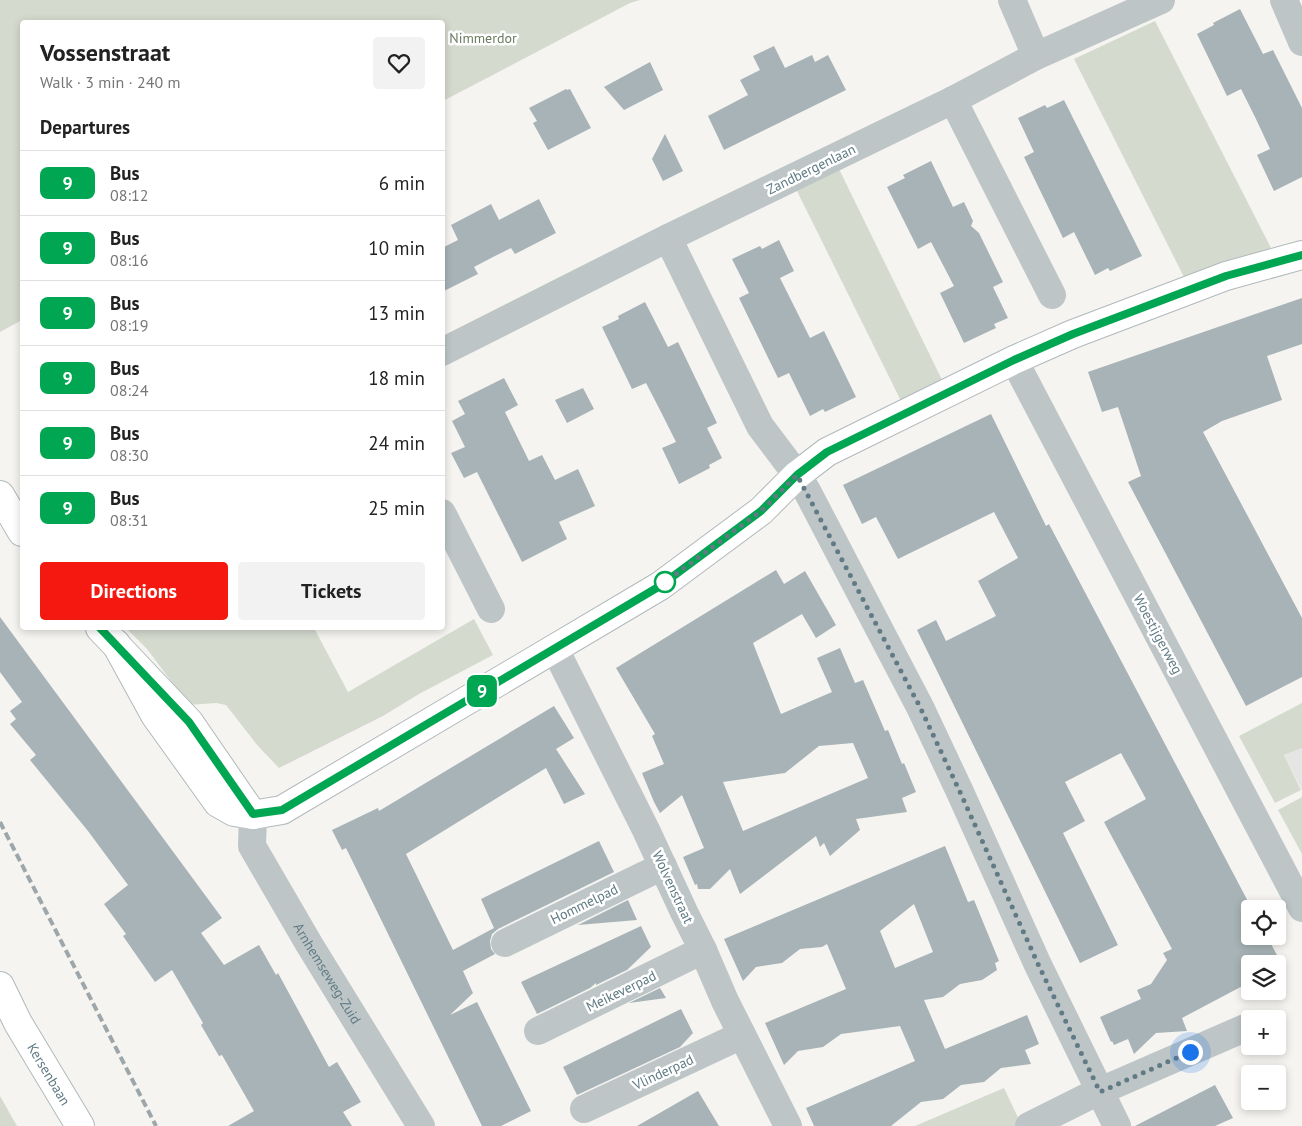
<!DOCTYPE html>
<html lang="en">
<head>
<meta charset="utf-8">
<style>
  :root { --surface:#fff; --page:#f2f2f2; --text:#222; --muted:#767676; --line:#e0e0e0; --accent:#f51810 }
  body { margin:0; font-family:"PT Sans",sans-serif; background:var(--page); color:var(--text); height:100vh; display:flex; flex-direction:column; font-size:19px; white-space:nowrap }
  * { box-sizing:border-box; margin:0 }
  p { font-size:16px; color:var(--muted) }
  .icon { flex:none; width:28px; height:28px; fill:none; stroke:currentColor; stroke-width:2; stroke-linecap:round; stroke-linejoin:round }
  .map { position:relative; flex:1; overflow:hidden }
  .drawer { position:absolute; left:20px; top:20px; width:425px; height:610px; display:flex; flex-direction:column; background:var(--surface); border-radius:5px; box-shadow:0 2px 8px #0003 }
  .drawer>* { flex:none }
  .badge { padding:0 10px; border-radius:8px; font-size:18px; line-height:32px }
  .buttons { position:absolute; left:1241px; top:900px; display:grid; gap:10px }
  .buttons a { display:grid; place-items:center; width:45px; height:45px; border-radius:5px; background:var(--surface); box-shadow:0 2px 8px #0003; font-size:25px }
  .you { position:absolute; width:25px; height:25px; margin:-12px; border:4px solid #fff; border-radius:50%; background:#1a73e8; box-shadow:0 0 0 8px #1a73e833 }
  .map>.badge { position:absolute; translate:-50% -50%; box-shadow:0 0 0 2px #fff }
  h2 { padding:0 20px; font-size:19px; line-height:45px }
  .round { display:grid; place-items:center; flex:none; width:52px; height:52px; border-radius:5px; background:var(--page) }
  .head { display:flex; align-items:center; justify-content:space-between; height:85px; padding:0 20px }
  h1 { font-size:24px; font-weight:800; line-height:38px }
  .action { display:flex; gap:10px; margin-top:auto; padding:10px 20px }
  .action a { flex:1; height:58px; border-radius:5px; background:var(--accent); color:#fff; font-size:20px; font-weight:800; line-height:58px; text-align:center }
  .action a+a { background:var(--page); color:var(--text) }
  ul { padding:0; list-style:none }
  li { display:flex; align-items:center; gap:15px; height:65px; padding:0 20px; border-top:1px solid var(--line) }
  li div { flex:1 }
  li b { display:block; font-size:19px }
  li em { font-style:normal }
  li .badge { min-width:55px; font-weight:700; text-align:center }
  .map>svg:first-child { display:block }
</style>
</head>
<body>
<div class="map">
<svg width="1302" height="1126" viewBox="0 0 1302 1126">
  <rect width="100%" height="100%" fill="#f5f4f0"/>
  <path fill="#e5e6e4" d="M1302,748V790L1284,755Z"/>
  <g fill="#d5dacf">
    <path d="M0,0H640L630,3L443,101L442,22H22V320L0,332Z"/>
    <path d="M1155,21L1271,248L1186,281L1074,59Z"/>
    <path d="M839,169L944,384L903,405L796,189Z"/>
    <path d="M474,619L493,655L419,694L383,716L279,768L258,746L226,705L216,703L189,705L147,649L126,628H314L348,692Z"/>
    <path d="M1302,703V748L1284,755L1301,790L1275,803L1239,736Z"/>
    <path d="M1302,797V854L1278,810Z"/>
    <path d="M1004,1088L1022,1126H915Z"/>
    <path d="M0,1096L17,1126H0Z"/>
  </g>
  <g fill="#a7b3b6" fill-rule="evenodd">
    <path d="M1240,9L1263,54L1273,50L1302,108V177L1274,191L1257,155L1270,149L1256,119L1241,89L1227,96L1197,34L1214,25L1213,23Z"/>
    <path d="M774,46L785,68L812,55L815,62L828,55L846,90L724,150L708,116L748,95L740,80L760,70L753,56Z"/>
    <path d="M650,62L663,90L624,110L604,87Z"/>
    <path d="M566,89L567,90L570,89L591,128L548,150L533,123L537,121L529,108Z"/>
    <path d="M1064,100L1142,256L1110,271L1108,268L1095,275L1074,232L1063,238L1024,157L1034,152L1018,118L1045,105L1047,108Z"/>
    <path d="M665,134L683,171L663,181L652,159Z"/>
    <path d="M931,161L953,207L964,202L973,221L971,226L979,233L1003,282L993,287L1008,318L994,324L996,328L964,343L940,293L954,286L931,242L918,249L887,187L905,178L903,175Z"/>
    <path d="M539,199L556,233L515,254L511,248L493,257L474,267L478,274L442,292V248L458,240L451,225L491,204L499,220Z"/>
    <path d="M779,240L794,271L780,278L810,338L824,331L856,397L825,412L823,409L810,416L789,373L778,378L739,298L749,293L732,259L760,246L762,249Z"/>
    <path d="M1302,298V344L1267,356L1282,400L1222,421L1203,432L1302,618V677L1246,706L1128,482L1141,476L1118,407L1102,412L1088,372Z"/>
    <path d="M645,302L668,347L678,342L717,423L707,428L722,458L709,465L710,468L679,484L662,448L676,442L661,412L646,383L632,389L602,327L619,319L618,316Z"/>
    <path d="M504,378L518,405L505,412L529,461L542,455L555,480L578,469L595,506L559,522L567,539L522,562L477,472L464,478L451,453L465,447L452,421L465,414L458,401Z"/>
    <path d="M583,388L594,409L567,423L555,400Z"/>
    <path d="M991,414L1046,526L1049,524L1252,909H1250V936H1267L1282,965L1278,968V964H1250V982L1182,1018L1187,1031L1156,1033L1134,1054L1128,1039L1114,1045L1112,1041L1111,1042L1100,1017L1141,999L1137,990L1151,984L1167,960L1163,953L1172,949L1104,822L1146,799L1121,753L1065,782L1085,821L1063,833L1118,945L1080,963L917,630L936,620L946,641L996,616L978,581L1018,558L994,512L898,559L876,517L862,524L843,485Z"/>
    <path d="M776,570L784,584L805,571L836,625L816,638L802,614L753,643L781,714L832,692L817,658L840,648L855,683L863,680L885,731L888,730L902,764L904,763L916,792L902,798L907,812L856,819L860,830L830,856L824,843L820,847L816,836L740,894L730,869L710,889H698L697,884L695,885L683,857L704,848L682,795L660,813L654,802L642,773L664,764L652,736L655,734L616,668ZM853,743L868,778L743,831L723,782L785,773L819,746Z"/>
    <path d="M0,617L222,918L201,933L224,965L259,945L276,975L278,973L329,1067L337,1062L361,1102L343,1112L352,1126H228L254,1111L222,1055L219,1056L201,1025L203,1023L172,970L155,982L123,936L126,934L104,904L128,885L88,831L30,760L36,755L10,724L16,719L10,711L22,702L0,672Z"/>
    <path d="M554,706L574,738L556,749L585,794L564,804L546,768L406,854L453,950L494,928L481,899L599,841L614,872L498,929L492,934L490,941L491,949L495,954L463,971L473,993L450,1015L477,1002L531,1111L501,1126H482L346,848L342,850L332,830L378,808L379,811Z"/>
    <path d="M945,846L968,902L974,900L999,961L995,963L997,970L982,980L960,984L943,997L924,1000L945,1049L1027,1015L1039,1044L1025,1050L1031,1064L1001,1068L984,1082L961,1085L943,1099L921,1102L891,1126H814L806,1108L915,1061L900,1026L841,1034L823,1047L798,1051L784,1065L765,1023L846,989L827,944L822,947L800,949L782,963L756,967L743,981L724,939ZM914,904L933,952L895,968L880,931Z"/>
    <path d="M628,900L637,920L578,925Z"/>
    <path d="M641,926L651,947L627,970L596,985V983L590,988L537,1014L521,982Z"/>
    <path d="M660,988L666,998L629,1003Z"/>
    <path d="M681,1009L693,1033L680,1047L577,1095L563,1067Z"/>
    <path d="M1215,1085L1233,1118L1215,1126H1135Z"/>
    <path d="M698,1091L719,1126H637Z"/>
  </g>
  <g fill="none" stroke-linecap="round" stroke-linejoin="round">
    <defs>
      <g id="secondary">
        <path d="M0,495L22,532"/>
        <path d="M100,628L189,722L253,815"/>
        <path d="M116,644L155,715L218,803L234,812L253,815L282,810L660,586L761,511L797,475L827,452L1014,360L1073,334L1226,276L1302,255"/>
        <path id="s2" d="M0,986L18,1023L80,1126"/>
      </g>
    </defs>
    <use href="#secondary" stroke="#b0b9bc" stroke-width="30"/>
    <g stroke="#bec5c7" stroke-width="28">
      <path d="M1012,0L1036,56"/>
      <path d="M1284,0L1302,42"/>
      <path d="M953,100L1052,295"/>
      <path d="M668,238L760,426L797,475L807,491L920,707L960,792L1038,965L1117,1126"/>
      <path d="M442,352L668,238L953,100L1036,56L1161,0"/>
      <path d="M1014,360L1302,908"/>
      <path d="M442,513L491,609"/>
      <path d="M555,649L646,830L684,912L703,950L725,1001L788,1126"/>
      <path id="s1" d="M253,815L252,846L309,944L421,1126"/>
      <path d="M505,943L663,866"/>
      <path d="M538,1031L703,950"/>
      <path d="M584,1109L742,1035"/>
      <path d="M1029,1126L1091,1095L1245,1028"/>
    </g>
    <use href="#secondary" stroke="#fff" stroke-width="28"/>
    <path stroke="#9da7ab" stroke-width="4" stroke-dasharray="8 4" stroke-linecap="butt" d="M0,822L156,1126"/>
  </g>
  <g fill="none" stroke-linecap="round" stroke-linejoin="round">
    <defs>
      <path id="line" d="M100,628L189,722L253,814L282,810L660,586L761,511L797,475L827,452L1014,360L1073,334L1226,276L1302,255"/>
    </defs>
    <use href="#line" stroke="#fff" stroke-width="11"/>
    <use href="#line" stroke="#00a651" stroke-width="8"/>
    <path stroke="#607b84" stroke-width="5" stroke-dasharray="0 9" d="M665,582L660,586L761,511L797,475L920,707L960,792L1038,964L1100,1092L1190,1052"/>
  </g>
  <circle fill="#fff" stroke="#00a651" stroke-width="2.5" cx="665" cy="582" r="10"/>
  <g text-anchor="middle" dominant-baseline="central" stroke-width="5" stroke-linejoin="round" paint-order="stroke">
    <g font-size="14" fill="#6b7b60" stroke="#fff">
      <text x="483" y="38">Nimmerdor</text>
    </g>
    <g font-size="14" fill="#607b84" stroke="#fff">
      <text transform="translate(811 169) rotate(-26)">Zandbergenlaan</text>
      <text transform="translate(1158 634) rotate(62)">Woestijgerweg</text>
      <text transform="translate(673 887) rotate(65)">Wolvenstraat</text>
      <text transform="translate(584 904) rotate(-26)">Hommelpad</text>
      <text stroke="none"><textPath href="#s1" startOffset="179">Arnhemseweg-Zuid</textPath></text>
      <text transform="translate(621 991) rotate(-26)">Meikeverpad</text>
      <text transform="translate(663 1072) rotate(-25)">Vlinderpad</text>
      <text stroke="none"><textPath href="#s2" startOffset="101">Kersenbaan</textPath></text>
    </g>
  </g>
</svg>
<div class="buttons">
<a><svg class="icon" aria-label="locate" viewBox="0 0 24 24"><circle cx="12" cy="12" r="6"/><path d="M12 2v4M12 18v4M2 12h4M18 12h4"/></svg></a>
<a><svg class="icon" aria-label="layers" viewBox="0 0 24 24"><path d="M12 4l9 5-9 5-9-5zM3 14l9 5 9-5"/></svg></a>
<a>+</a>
<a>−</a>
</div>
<div class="you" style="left:1190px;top:1052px"></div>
<b class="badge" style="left:482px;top:691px;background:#00a651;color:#fff">9</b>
<section class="drawer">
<div class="head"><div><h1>Vossenstraat</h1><p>Walk · 3 min · 240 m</p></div><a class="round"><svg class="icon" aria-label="heart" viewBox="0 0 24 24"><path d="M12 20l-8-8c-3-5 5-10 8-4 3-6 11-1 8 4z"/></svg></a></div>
<h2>Departures</h2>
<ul>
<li><span class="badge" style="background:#00a651;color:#fff">9</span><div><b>Bus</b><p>08:12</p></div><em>6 min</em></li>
<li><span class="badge" style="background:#00a651;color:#fff">9</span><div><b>Bus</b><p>08:16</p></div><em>10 min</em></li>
<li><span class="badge" style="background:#00a651;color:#fff">9</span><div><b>Bus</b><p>08:19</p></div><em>13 min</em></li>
<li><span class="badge" style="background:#00a651;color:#fff">9</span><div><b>Bus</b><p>08:24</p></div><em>18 min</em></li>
<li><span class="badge" style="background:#00a651;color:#fff">9</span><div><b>Bus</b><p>08:30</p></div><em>24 min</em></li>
<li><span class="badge" style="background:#00a651;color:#fff">9</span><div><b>Bus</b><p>08:31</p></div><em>25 min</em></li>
</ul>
<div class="action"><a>Directions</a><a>Tickets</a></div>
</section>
</div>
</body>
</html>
